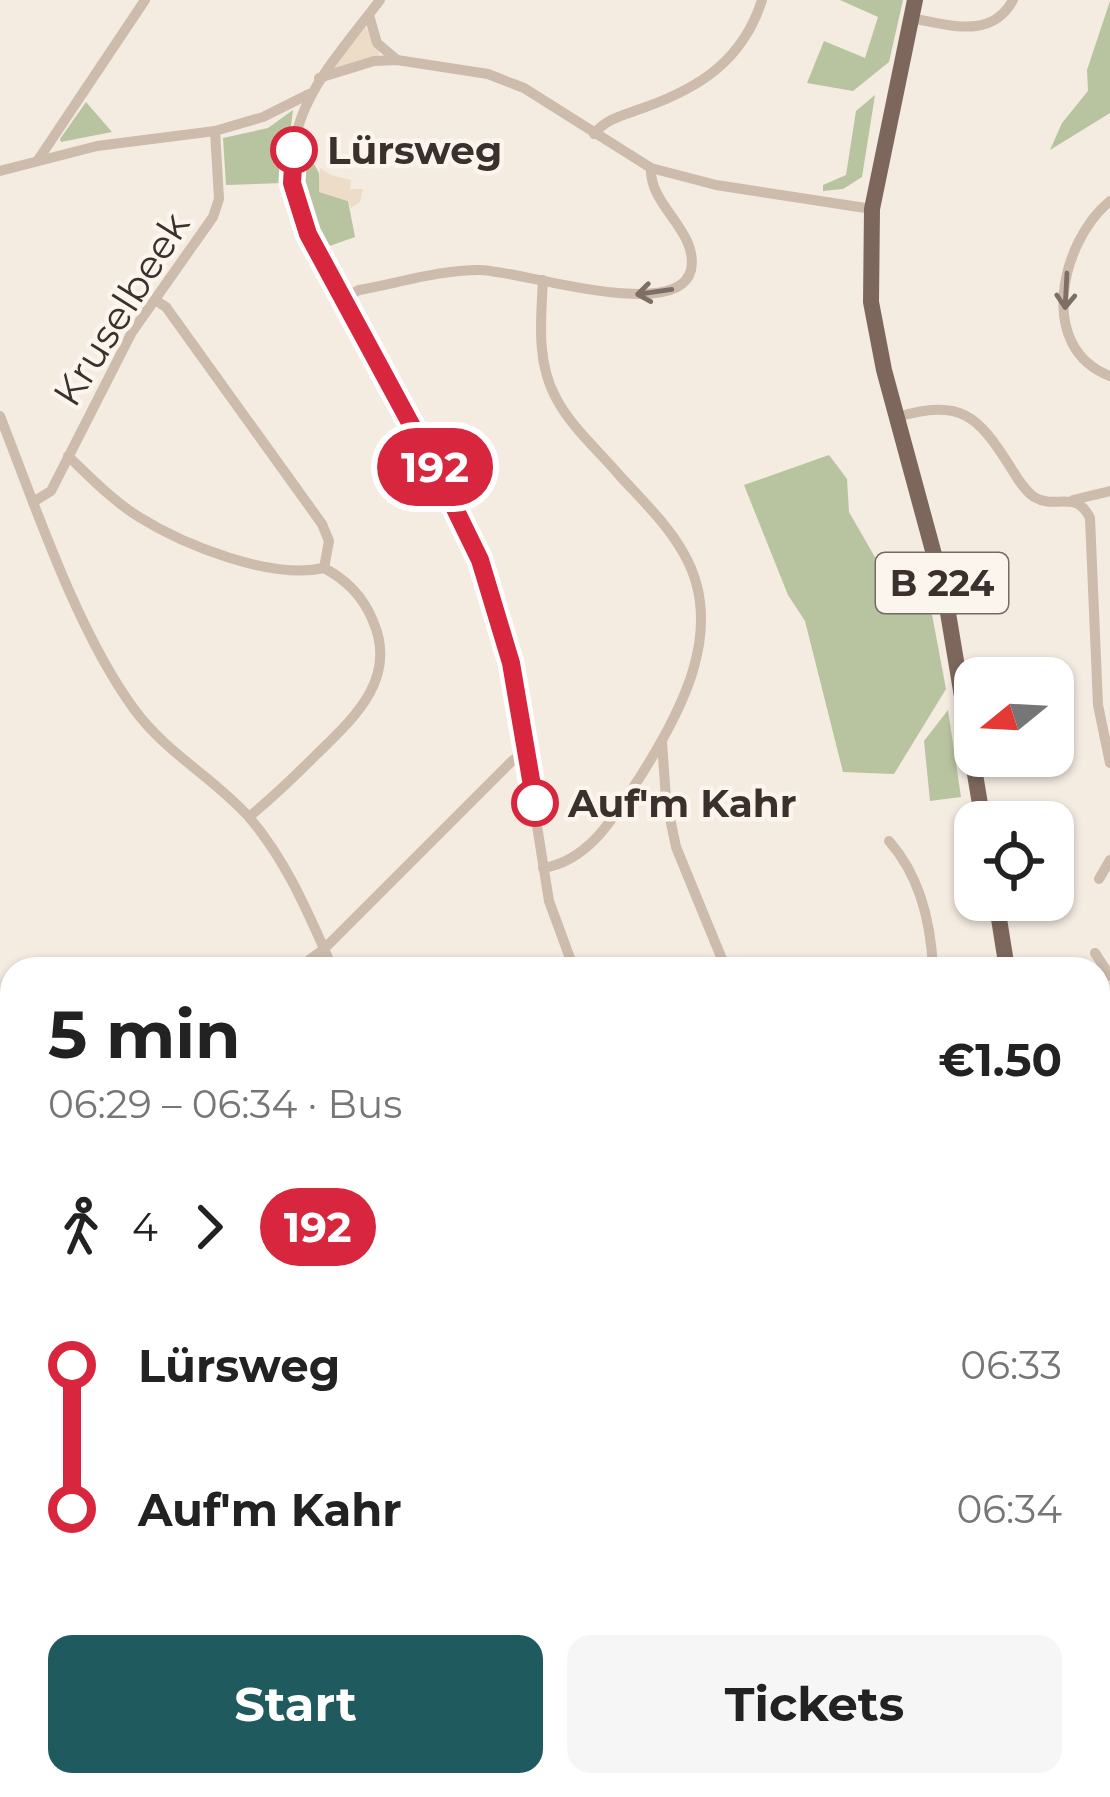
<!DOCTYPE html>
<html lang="en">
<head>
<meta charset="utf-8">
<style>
  :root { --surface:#fff; --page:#f6f6f6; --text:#222; --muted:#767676; --accent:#1f5a5e }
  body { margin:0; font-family:Montserrat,sans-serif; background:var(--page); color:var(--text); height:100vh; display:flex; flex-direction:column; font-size:45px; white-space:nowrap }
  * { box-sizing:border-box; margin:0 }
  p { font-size:39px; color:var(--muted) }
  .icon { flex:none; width:66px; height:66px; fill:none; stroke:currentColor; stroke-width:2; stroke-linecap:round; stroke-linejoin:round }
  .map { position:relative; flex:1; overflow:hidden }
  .side { position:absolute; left:0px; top:957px; width:1110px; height:840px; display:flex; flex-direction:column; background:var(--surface); border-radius:36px 36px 0 0; box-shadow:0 3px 9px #0004 }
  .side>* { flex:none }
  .badge { padding:0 24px; border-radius:39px; font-size:42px; line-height:78px }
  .needle { width:78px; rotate:252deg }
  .fabs { position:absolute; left:954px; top:657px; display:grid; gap:24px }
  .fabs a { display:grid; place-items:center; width:120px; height:120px; border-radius:24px; background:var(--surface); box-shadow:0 3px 9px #0004; font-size:60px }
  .map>.badge { position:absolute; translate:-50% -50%; box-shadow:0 0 0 6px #fff }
  .legs { display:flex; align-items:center; gap:18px; height:132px; padding:0 48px; font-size:39px }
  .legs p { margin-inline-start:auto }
  .headline { display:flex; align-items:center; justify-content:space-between; height:204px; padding:0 48px }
  h1 { font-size:66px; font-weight:700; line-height:90px }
  .primary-button { display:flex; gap:24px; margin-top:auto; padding:24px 48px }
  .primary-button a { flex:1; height:138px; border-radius:24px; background:var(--accent); color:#fff; font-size:48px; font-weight:700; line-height:138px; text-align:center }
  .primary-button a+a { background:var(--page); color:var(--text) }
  ul { padding:0 48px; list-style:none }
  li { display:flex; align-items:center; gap:42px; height:144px; font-size:45px }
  li i { display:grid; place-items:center; width:18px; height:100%; margin:0 15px; background:currentColor }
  li i::after { content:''; width:30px; height:30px; margin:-15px; border:9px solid; border-radius:50%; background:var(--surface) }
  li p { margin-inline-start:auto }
  li:first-child i { background:linear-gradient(#0000 50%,currentColor 0) }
  li:last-child i { background:linear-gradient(currentColor 50%,#0000 0) }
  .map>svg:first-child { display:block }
</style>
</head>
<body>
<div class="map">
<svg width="1110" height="1797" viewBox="0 0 1110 1797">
  <rect width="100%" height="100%" fill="#f4ebe1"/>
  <g fill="#b8c4a0">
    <path d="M840,0H903L889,62L853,91L807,83L824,41L865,58L878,17Z"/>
    <path d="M1110,1V113L1050,150L1062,123L1088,91L1087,70Z"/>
    <path d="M875,95L862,177L843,189L823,191V185L846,175L856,111Z"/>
    <path d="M86,102L112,132L61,142L60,139Z"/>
    <path d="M293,110L284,183L226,185L223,138L268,128Z"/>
    <path d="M303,162L314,164L319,173L320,192L348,201L355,237L324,248L308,213Z"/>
    <path d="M829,455L847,479L849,512L880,566L921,556L946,689L894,774L843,772L805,621L788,595L744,485Z"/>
    <path d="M948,710L961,797L930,801L924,741Z"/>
    <path d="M12,1126V1207L0,1194V1128Z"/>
    <path d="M0,1207L12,1218V1431L0,1442Z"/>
    <path d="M1098,1407L1110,1416V1584L1098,1566Z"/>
    <path d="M291,1785H404L409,1797H296Z"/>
  </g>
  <g fill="#ecdcc8">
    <path d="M366,27L380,55L336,71L333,66Z"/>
    <path d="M320,168L331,175L351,180L350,189H363L360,202L351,208L348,201L319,192Z"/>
  </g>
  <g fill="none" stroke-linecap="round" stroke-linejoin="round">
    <g stroke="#cdbbac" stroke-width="10">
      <path d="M380,0C320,79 266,128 307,234L440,478L480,560L511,663L549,901L574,969"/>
      <path d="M369,15L377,43L397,60"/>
      <path d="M909,18C948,24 991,41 1013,0"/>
      <path d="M319,78L374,61L397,60L488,74L524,88L651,168L716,185L872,209"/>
      <path d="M594,134C607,118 624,115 643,108C700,88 743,60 762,0"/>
      <path d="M38,160L145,0"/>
      <path d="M0,171L97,146L215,131L263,117L309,94"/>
      <path d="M1110,201C1061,241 1036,348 1110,376"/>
      <path d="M343,298L359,290C398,283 440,270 479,270C519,270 678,324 691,270C699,231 649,206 651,168"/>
      <path d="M155,300L166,307L322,524L329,541L324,568C347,580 363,596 373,621C398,678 355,717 317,754C295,776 273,797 249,817"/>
      <path d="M0,416C36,508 77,631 134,709C166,753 213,777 248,816C287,861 309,915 333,969"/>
      <path d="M897,417C961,399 977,414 1011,468C1017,478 1024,490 1034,497C1056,510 1076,489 1090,518L1098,705L1110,763"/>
      <path d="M68,456C90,477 113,501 139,517C184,545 271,580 324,568"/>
      <path d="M1073,500L1110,491"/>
      <path d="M33,502L51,491L132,332L213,217L219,199L215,131"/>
      <path d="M662,742L666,799L676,847L726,969"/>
      <path d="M889,841C920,876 931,923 933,969"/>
      <path d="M543,868C590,861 615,815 640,777C680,714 727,629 684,554C668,525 643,501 620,476C599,451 571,427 556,398C536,362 541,319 543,280"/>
      <path d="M1099,879L1110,860"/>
      <path d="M1095,953L1110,976"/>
      <path d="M297,969L324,949L513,760L526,754"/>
      <path d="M1098,1029L1110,1037"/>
      <path d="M0,1136L12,1133"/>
      <path d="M0,1205L12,1215"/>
      <path d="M1098,1729L1110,1727"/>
      <path d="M141,1785L148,1797"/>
      <path d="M410,1785L415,1797"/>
      <path d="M460,1785L465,1797"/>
      <path d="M510,1785L515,1797"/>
      <path d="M648,1785L654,1797"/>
      <path d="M207,1797L220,1785"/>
      <path d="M568,1797L614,1785"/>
      <path d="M909,1797L925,1785"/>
    </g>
    <g stroke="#7d675c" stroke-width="16">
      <path d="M915,0L872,209L871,302L884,370L945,595L983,822"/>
      <path d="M996,900L1007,969"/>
      <path d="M1098,1370L1110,1388"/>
    </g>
  </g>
  <defs><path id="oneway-shaft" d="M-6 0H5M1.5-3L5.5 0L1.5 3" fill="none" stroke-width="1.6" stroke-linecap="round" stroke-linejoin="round" transform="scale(3)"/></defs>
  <g stroke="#7d6f65">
    <use href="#oneway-shaft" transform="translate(1066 291) rotate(93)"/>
    <use href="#oneway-shaft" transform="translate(654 292) rotate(172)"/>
  </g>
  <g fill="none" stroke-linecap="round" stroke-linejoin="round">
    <defs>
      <path id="line-1" d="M294,150L292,183L308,234L440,478L480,560L511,663L535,803"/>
    </defs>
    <use href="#line-1" stroke="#fff" stroke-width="27"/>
    <use href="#line-1" stroke="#d7263d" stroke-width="18"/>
  </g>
  <g fill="#fff" stroke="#d7263d" stroke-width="6">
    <circle cx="294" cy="150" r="21"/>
    <circle cx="535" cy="803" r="21"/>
  </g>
  <g text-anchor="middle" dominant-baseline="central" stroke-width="9" stroke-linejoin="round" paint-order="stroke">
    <rect fill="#fbf5ee" stroke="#756b66" stroke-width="3" x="876" y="553" width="132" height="60" rx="9"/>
    <g font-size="36" font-weight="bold" fill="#3b302b">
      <text x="942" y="583">B 224</text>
    </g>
    <g font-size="39" font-weight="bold" fill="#3b302b" stroke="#fbf5ee" text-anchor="start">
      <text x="327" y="150">Lürsweg</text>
      <text x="568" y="803">Auf'm Kahr</text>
    </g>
    <g font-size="39" fill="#3b302b" stroke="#fbf5ee">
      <text transform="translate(121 309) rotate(-58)">Kruselbeek</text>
    </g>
  </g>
</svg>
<div class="fabs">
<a><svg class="needle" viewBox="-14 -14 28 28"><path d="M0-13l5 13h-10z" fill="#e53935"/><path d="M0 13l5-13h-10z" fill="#767676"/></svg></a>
<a><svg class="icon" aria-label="locate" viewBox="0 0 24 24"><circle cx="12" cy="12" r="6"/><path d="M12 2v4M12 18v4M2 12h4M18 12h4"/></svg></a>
</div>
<b class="badge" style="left:435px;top:467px;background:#d7263d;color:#fff">192</b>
<section class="side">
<div class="headline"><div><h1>5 min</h1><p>06:29 – 06:34 · Bus</p></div><b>€1.50</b></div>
<div class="legs"><svg class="icon" aria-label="walk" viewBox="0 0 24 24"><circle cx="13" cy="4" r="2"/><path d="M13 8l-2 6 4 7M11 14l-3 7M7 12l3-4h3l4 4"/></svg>4<svg class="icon" aria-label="forward" viewBox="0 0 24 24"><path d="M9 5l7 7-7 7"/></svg><b class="badge" style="background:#d7263d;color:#fff">192</b></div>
<ul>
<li><i style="color:#d7263d"></i><b>Lürsweg</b><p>06:33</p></li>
<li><i style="color:#d7263d"></i><b>Auf'm Kahr</b><p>06:34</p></li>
</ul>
<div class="primary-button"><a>Start</a><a>Tickets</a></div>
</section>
</div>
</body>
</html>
